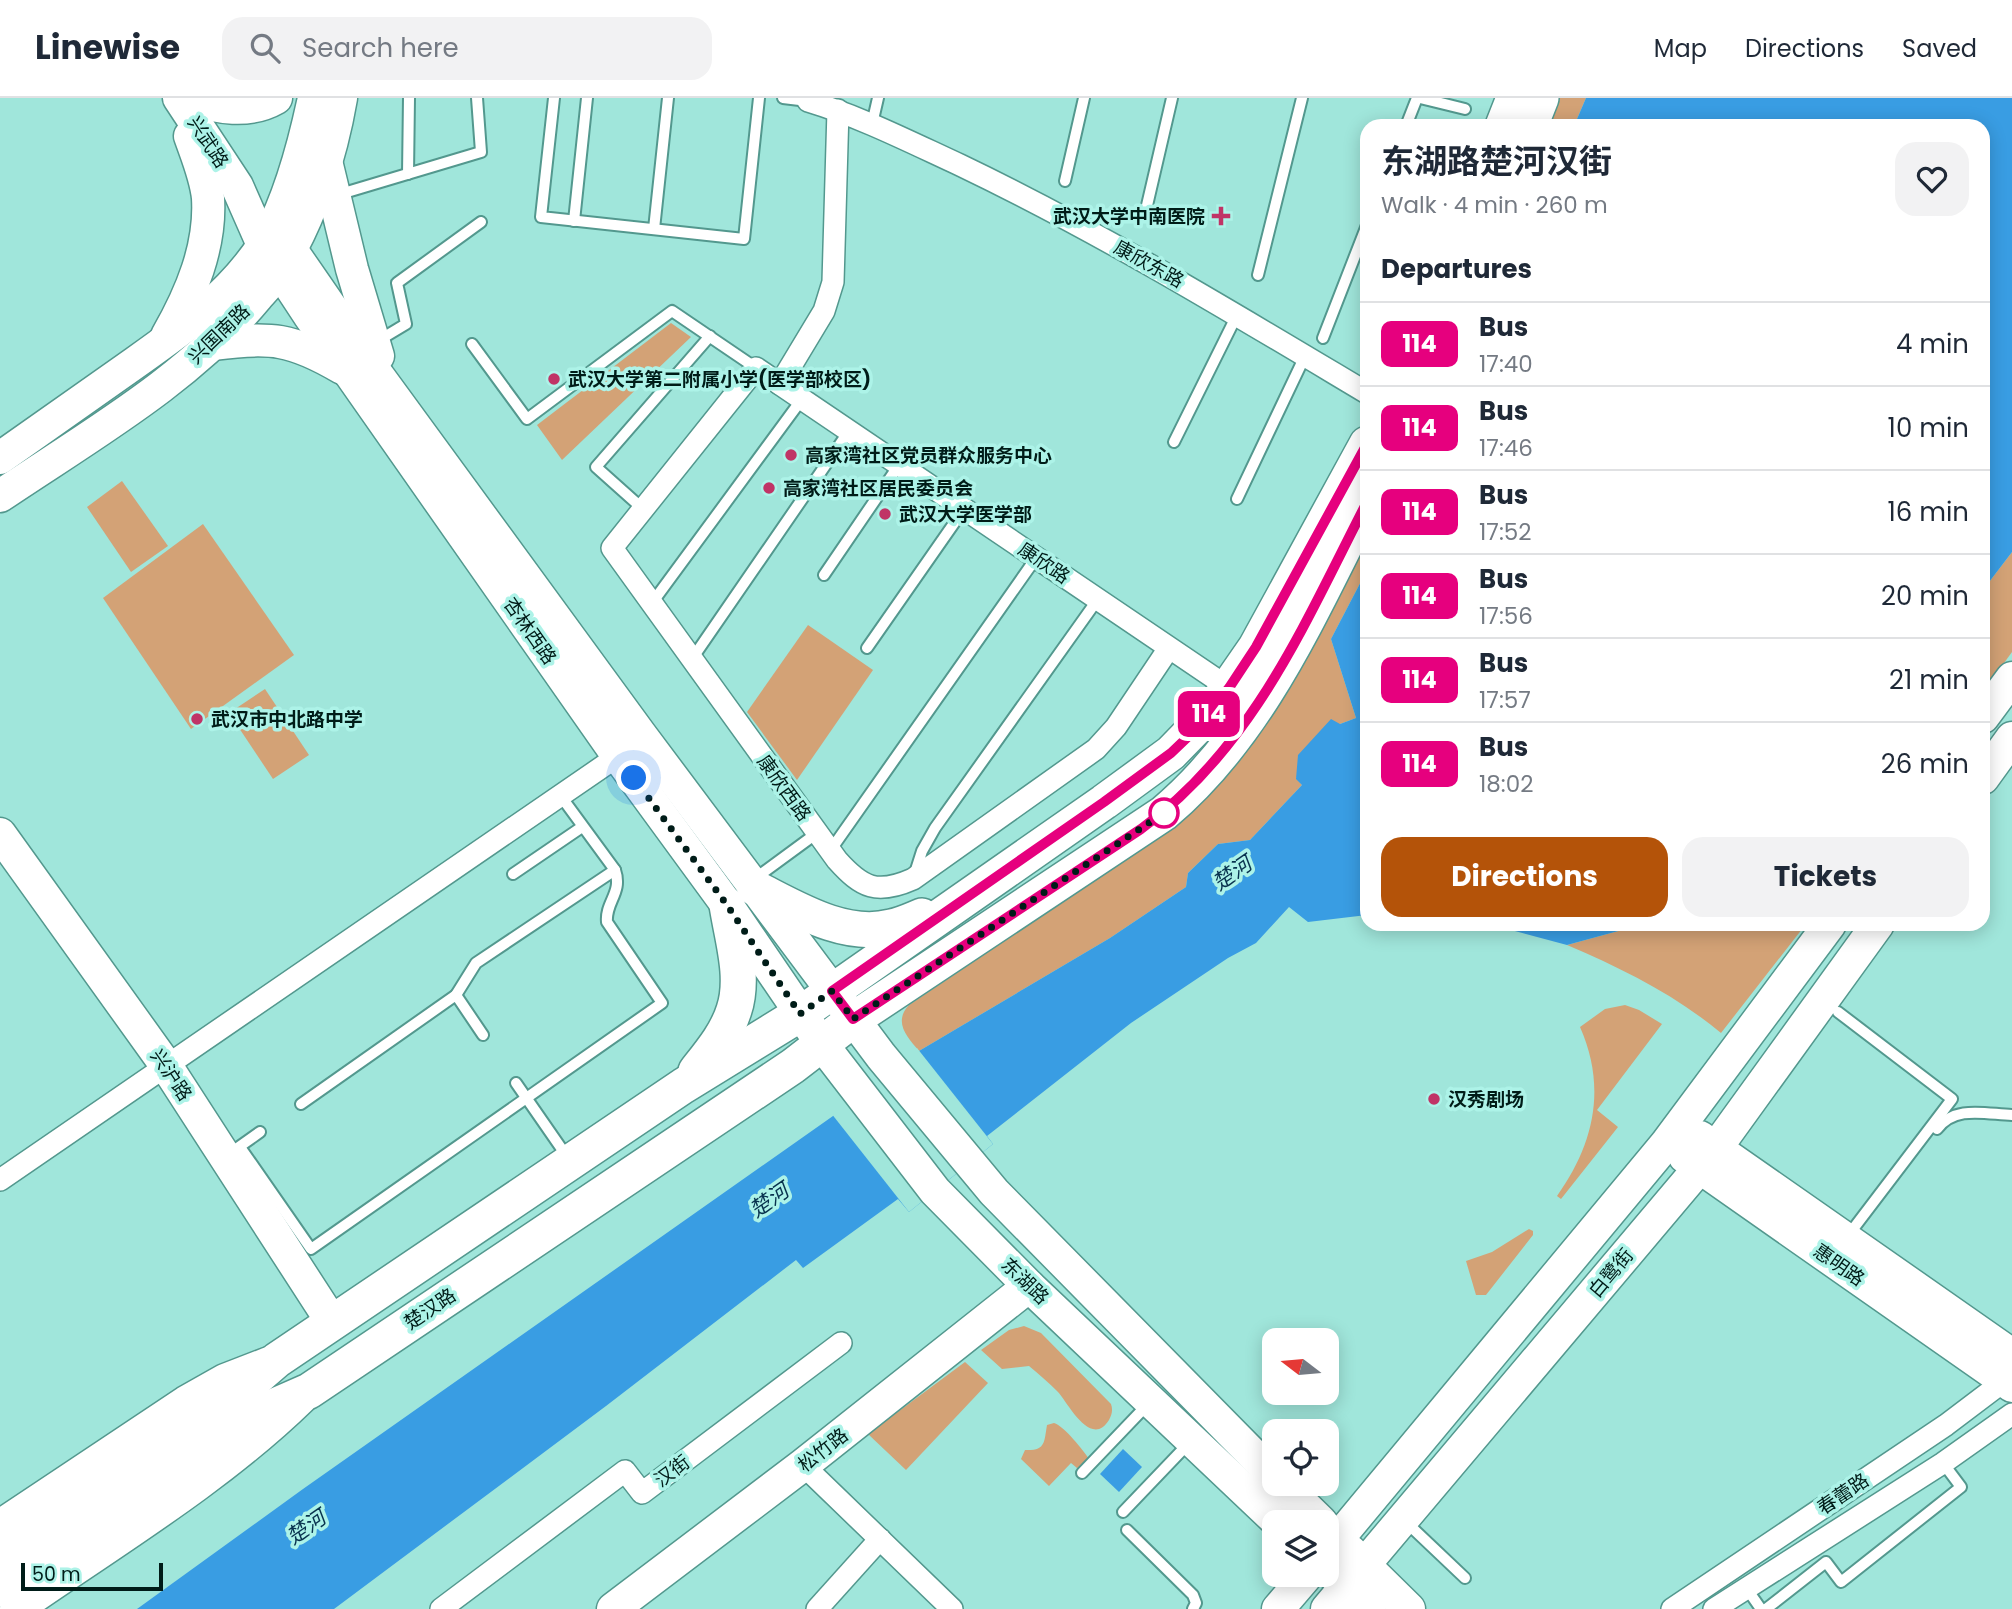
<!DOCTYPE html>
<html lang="en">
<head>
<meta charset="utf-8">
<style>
  :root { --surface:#fff; --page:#f2f2f3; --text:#1f2937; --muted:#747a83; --line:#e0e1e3; --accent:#b45309 }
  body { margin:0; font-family:Poppins,"Noto Sans SC",sans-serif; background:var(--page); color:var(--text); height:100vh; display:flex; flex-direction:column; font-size:26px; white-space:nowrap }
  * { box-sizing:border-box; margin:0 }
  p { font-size:23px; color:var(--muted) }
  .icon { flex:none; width:38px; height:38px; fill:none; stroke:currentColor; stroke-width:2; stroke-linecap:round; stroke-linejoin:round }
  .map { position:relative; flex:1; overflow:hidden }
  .side { position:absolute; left:1360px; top:21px; width:630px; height:812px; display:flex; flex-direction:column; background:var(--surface); border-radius:21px; box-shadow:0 4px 18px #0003 }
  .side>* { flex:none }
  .badge { padding:0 14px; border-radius:10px; font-size:24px; line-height:46px }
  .needle { width:46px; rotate:286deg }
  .controls { position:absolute; left:1262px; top:1230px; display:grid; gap:14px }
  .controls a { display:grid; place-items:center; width:77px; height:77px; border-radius:14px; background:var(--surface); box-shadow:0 4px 18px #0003; font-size:35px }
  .scale { position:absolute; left:21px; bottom:18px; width:142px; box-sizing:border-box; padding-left:7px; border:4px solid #001c18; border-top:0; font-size:19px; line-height:24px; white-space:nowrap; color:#001c18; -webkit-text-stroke:5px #adf3e8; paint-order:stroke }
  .you { position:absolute; width:35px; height:35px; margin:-18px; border:5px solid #fff; border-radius:50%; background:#1a73e8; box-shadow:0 0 0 10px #1a73e833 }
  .map>.badge { position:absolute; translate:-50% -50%; box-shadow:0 0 0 4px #fff }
  h2 { padding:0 21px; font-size:26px; line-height:63px }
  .round { display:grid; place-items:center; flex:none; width:74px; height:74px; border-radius:21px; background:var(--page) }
  .summary { display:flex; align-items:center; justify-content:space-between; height:119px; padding:0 21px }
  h1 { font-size:33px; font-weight:700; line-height:52px }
  .button { display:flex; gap:14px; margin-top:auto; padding:14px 21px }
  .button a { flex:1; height:80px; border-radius:21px; background:var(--accent); color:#fff; font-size:28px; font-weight:700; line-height:80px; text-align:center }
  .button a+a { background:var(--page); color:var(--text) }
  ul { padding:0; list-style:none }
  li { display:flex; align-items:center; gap:21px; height:84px; padding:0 21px; border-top:2px solid var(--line) }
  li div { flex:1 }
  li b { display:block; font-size:26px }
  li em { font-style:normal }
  li .badge { min-width:77px; font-weight:700; text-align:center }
  header { display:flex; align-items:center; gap:42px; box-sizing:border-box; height:98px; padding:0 35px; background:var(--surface); border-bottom:2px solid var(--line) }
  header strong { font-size:33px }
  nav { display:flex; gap:38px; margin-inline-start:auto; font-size:24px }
  .search { width:490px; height:63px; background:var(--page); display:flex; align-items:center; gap:18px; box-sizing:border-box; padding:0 24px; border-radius:21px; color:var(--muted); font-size:26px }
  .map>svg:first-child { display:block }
</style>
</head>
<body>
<header>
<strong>Linewise</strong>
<div class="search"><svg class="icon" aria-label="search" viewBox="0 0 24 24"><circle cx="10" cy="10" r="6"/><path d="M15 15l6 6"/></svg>Search here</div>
<nav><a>Map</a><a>Directions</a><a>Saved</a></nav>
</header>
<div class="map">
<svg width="2012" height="1511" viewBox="0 0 2012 1511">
  <rect width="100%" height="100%" fill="#a0e6db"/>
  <g fill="#d3a276">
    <path d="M1552,0H1586L1574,28H1540Z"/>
    <path d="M671,225L691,239L562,362L537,327Z"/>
    <path d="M122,383L168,448L131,474L87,409Z"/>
    <path d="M203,426L294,557L191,631L103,500Z"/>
    <path d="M1367,429V472L1331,541L1356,620L1340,626L1296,680L1302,687L1250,742L1218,746L1188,775L1186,789L1110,840L919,953C907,939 893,924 909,907L1150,745L1173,727Z"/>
    <path d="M2012,454V554L1983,594V492Z"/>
    <path d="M808,527L873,572L797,682L747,614Z"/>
    <path d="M265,591L309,657L273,681L229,615Z"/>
    <path d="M1644,826H1806L1721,935C1674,896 1623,871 1567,847Z"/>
    <path d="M1625,907L1639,912L1662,926L1597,1012L1618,1029L1561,1101L1557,1098C1594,1046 1607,990 1580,929L1605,911Z"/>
    <path d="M1529,1131L1533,1133V1137L1486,1197H1476L1466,1163L1492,1154Z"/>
    <path d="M1024,1228L1041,1235L1111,1306C1113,1312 1112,1316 1109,1322C1091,1351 1068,1305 1058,1294C1049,1285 1039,1276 1029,1268L1002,1271L981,1252L1009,1232Z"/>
    <path d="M965,1264L988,1285L906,1372L868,1336Z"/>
    <path d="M1054,1325C1064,1328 1084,1353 1089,1361L1086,1366L1077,1370L1071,1365L1049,1388L1021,1361L1025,1352C1046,1353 1044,1344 1047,1327Z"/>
  </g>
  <g fill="#399de3">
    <path d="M1586,0H2012V454L1983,492V28H1574Z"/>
    <path d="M1367,472V817L1308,824L1289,809L1256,845L1228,860L1131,925L987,1038L993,1046L909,1114L898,1101L803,1170L796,1162L606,1308L334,1511H137L303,1391L833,1018L919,953L1110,840L1186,789L1188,775L1218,746L1250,742L1302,687L1296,681L1298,657L1331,621L1340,626L1356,620L1331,541Z"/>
    <path d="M1489,826H1644L1567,847Z"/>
    <path d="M1123,1351L1142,1369L1119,1394L1100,1376Z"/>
  </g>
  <path fill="#a0e6db" d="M917,950L993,1046L909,1114L831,1015Z"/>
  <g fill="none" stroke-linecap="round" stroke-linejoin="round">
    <defs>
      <g id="lane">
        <path d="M554,0L541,119L744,141L759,0"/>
        <path d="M783,0L808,3"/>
        <path d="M1420,0L1465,11"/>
        <path d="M872,26L878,0"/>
        <path d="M1406,28L1417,0"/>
        <path d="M408,76L409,0"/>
        <path d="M1065,83L1084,0"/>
        <path d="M337,97L481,54L477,0"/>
        <path d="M1145,116L1172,0"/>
        <path d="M574,123L587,0"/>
        <path d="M654,131L668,0"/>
        <path d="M1258,177L1302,0"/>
        <path d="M1323,240L1367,127"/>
        <path d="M376,244L406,226L397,185L481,124"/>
        <path d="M472,246L527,321L672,213L756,270"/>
        <path d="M1174,344L1237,217"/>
        <path d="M1237,401L1305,258"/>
        <path d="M643,411L596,369L710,238"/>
        <path d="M824,477L899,367"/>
        <path d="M652,505L802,301"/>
        <path d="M867,550L964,411"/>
        <path d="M692,561L849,333"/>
        <path d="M830,753L1036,460"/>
        <path d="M915,775L922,753L935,730L1098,501"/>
        <path d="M513,776L582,729"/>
        <path d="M753,782L817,735"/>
        <path d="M456,897L476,865L615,772L560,697"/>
        <path d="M1838,914L1952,1001L1847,1139"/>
        <path d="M516,985L568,1060"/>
        <path d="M301,1006L456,897L483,937"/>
        <path d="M1937,1031C1955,1007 1985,1016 2012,1017"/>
        <path d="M240,1049L311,1151L662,905L607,824C605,804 623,795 615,772"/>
        <path d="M236,1051L260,1034"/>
        <path d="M1082,1375L1149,1305"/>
        <path d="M1123,1414L1189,1345"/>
        <path d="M1406,1424L1465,1480"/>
        <path d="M1127,1432L1193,1497L1196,1505L1193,1511"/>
        <path d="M1747,1491L1761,1511"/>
        <path d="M1766,1511L1826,1464L1841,1484L1961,1389L1943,1365"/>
      </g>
      <g id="street">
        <path d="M809,0L808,3C861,19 910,44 960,67C1100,134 1233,215 1367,295"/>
        <path d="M780,286L824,213L833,184L838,12"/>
        <path d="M1169,550L1116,629L1096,651L913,781C877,797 862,790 837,762L612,450L756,270L1229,590"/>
        <path d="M0,1082L618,658"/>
        <path d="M803,1367L952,1511"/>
        <path d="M441,1511L625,1373L642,1395L841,1245"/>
        <path d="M817,1511L880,1441"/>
        <path d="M1672,1511L1946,1327L2012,1277"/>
        <path d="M1714,1511L1943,1365L2012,1316"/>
      </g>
      <g id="secondary">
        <path d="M179,0L237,88L263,147L309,217L618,658L727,807L821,945L935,1093L1029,1188L1278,1424"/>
        <path d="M189,0C218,10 248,16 276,0"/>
        <path d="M326,63L352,171L378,258"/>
        <path d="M274,127L379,279L640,636L881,958L994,1094L1274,1378"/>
        <path d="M167,238C191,196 211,149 208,100C206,79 197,58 190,38"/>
        <path d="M214,246C270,238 293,241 342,270"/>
        <path d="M0,360C41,331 82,302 122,274C174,237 229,201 264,146C289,105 304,47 314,0"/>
        <path d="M0,398C89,338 188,282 257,199C265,190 274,181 280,170C311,120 331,58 341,0"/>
        <path d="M1983,619L2012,580"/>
        <path d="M1983,680L2012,640"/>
        <path d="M0,736L165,966L332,1224"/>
        <path d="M1700,1039L2012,1257"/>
        <path d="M1685,1059L2012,1288"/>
        <path d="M1282,1386L1321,1424"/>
        <path d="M0,1428L186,1304L225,1282L269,1265"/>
        <path d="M1350,1453L1409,1511"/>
        <path d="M1326,1455L1666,1046L1830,826"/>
        <path d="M1333,1476L1370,1511"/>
        <path d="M16,1511C111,1445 218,1381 301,1300"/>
        <path d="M613,1511L803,1367L1029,1188"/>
        <path d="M1278,1511L1307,1477"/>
        <path d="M1327,1511L1716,1050L1878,826"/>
      </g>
      <g id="primary">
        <path d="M1503,28L1514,0"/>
        <path d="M1530,28L1541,0"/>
        <path d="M755,790C795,810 844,841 891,829C902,827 912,822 922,818"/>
        <path d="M696,973C711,954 727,935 734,912C745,879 732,840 727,807"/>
        <path d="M0,1459L225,1307L277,1262L683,988L800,916L1104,704L1171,655L1211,614L1256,549L1367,346"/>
        <path d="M0,1491L259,1315L309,1293L793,968L854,921L1164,715C1261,633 1310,514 1367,404"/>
      </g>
    </defs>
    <use href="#lane" stroke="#53988e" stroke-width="14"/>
    <use href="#street" stroke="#53988e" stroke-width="24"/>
    <use href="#secondary" stroke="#53988e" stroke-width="35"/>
    <use href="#primary" stroke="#53988e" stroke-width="38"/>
    <use href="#lane" stroke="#fff" stroke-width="10"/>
    <use href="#street" stroke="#fff" stroke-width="21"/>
    <use href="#secondary" stroke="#fff" stroke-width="32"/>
    <use href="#primary" stroke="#fff" stroke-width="35"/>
  </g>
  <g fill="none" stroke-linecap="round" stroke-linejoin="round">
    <defs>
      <path id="line" d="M1367,346L1256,549L1229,590L1193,634L1171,655L1104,704L832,893L853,921L1141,731C1254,649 1305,524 1367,404"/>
    </defs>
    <use href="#line" stroke="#fff" stroke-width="16"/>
    <use href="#line" stroke="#e6007e" stroke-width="10"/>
    <path stroke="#001c18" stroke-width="7" stroke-dasharray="0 12.6" d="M634,680L727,807L800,916L832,893L853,921L1164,715"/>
  </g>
  <g fill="#c03466" stroke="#adf3e8" stroke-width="2.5">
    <path d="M1217.5 107.5h7v7h7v7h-7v7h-7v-7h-7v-7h7z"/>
    <circle cx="554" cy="281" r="7"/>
    <circle cx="791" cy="357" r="7"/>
    <circle cx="769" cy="390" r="7"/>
    <circle cx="885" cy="416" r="7"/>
    <circle cx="197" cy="621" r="7"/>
    <circle cx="1434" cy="1001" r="7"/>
  </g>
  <circle fill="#fff" stroke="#e6007e" stroke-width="3.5" cx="1164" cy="715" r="14"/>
  <g text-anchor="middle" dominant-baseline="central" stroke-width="7" stroke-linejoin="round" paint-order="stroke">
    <g font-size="19" fill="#001c18" stroke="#adf3e8">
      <text transform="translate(208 44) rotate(57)">兴武路</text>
      <text transform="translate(1149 166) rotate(29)">康欣东路</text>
      <text transform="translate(219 236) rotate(-44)">兴国南路</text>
      <text transform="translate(1044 465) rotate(34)">康欣路</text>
      <text transform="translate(530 533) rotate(55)">杏林西路</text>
      <text transform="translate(784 690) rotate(54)">康欣西路</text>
      <text transform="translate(171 977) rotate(56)">兴沪路</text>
      <text transform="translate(1839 1167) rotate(35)">惠明路</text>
      <text transform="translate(1611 1175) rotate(-50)">白鹭街</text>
      <text transform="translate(1025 1183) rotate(44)">东湖路</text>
      <text transform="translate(430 1211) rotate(-34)">楚汉路</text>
      <text transform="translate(823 1352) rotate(-38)">松竹路</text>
      <text transform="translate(672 1373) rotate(-37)">汉街</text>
      <text transform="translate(1843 1396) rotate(-34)">春蕾路</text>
    </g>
    <g font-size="19" font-weight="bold" fill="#001c18" stroke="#adf3e8" text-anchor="start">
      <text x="1205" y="118" text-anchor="end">武汉大学中南医院</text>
      <text x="568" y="281">武汉大学第二附属小学(医学部校区)</text>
      <text x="805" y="357">高家湾社区党员群众服务中心</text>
      <text x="783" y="390">高家湾社区居民委员会</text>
      <text x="899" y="416">武汉大学医学部</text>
      <text x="211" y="621">武汉市中北路中学</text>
      <text x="1448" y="1001">汉秀剧场</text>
    </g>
    <g font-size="21" font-style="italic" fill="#08324e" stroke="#adf3e8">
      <text transform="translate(1232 775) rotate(-35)">楚河</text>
      <text transform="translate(769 1102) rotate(-35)">楚河</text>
      <text transform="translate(306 1429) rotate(-35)">楚河</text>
    </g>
  </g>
</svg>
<div class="controls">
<a><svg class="needle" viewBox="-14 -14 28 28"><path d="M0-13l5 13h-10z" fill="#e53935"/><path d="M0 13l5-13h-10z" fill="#747a83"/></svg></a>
<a><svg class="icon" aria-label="locate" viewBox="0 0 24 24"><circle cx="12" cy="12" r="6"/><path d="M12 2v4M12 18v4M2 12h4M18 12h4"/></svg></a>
<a><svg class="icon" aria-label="layers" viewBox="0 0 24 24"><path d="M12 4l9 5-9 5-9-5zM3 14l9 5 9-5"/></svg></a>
</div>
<div class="scale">50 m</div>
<div class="you" style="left:634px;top:680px"></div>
<b class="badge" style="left:1209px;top:616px;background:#e6007e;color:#fff">114</b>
<section class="side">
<div class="summary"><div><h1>东湖路楚河汉街</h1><p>Walk · 4 min · 260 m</p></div><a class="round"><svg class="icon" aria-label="heart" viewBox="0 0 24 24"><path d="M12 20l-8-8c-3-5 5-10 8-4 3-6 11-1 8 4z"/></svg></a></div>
<h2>Departures</h2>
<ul>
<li><span class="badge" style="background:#e6007e;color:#fff">114</span><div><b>Bus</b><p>17:40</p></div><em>4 min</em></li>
<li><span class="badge" style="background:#e6007e;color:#fff">114</span><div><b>Bus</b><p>17:46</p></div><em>10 min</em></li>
<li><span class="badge" style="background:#e6007e;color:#fff">114</span><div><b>Bus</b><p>17:52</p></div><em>16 min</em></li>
<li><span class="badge" style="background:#e6007e;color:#fff">114</span><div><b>Bus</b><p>17:56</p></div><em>20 min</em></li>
<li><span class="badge" style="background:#e6007e;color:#fff">114</span><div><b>Bus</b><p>17:57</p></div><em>21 min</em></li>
<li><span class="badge" style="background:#e6007e;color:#fff">114</span><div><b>Bus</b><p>18:02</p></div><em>26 min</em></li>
</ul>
<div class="button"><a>Directions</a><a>Tickets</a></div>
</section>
</div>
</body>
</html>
